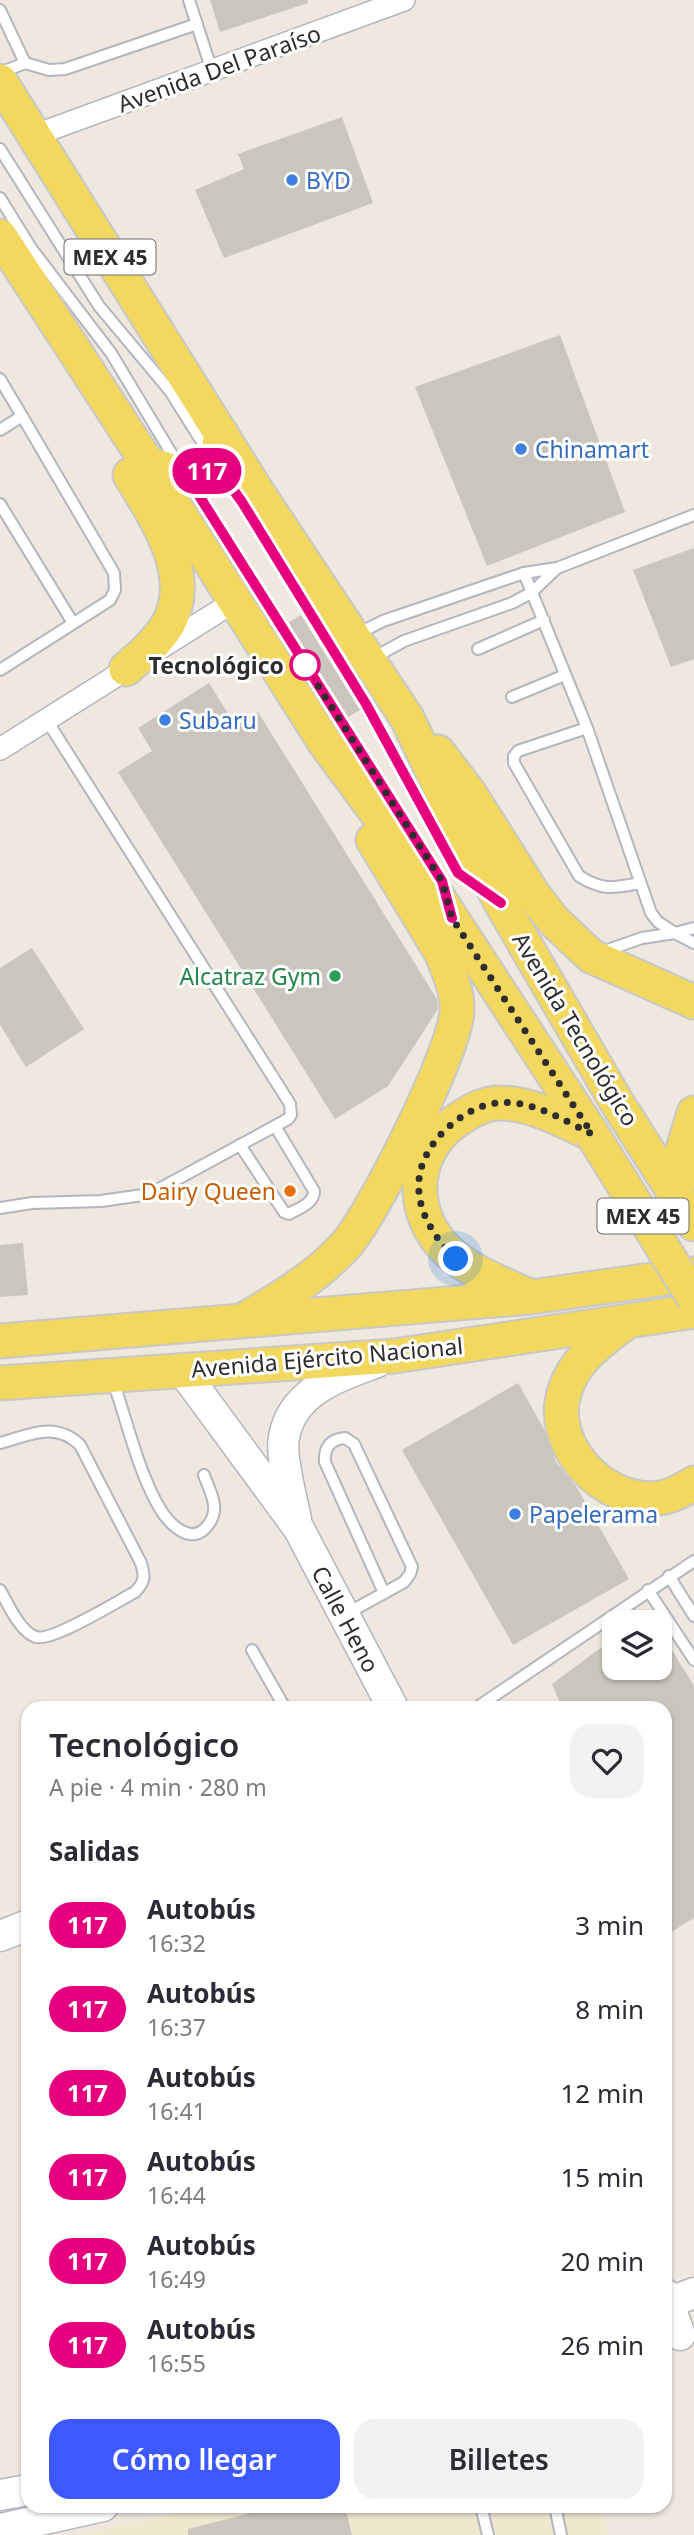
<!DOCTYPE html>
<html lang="es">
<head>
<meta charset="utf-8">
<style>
  :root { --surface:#fff; --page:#f2f2f3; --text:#2b2b33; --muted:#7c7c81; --accent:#3d58fd }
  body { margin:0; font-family:"Noto Sans",sans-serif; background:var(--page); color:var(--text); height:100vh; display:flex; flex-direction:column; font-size:26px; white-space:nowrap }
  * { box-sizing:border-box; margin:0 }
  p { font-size:23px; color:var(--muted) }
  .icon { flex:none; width:38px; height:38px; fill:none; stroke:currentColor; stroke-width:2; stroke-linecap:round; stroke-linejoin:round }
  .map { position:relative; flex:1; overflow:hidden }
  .details { position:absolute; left:21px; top:1701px; width:651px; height:812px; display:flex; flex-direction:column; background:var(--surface); border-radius:21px; box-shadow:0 2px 5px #0004 }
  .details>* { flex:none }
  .badge { padding:0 14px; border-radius:23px; font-size:24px; line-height:46px }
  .controls { position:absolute; left:602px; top:1610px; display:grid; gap:14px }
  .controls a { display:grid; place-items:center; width:70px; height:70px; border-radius:14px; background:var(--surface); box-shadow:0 2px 5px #0004; font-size:35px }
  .you { position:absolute; width:35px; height:35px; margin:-18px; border:5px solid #fff; border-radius:50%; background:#1a73e8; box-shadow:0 0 0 10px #1a73e833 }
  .map>.badge { position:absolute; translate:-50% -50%; box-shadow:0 0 0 4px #fff }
  h2 { padding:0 28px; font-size:26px; line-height:63px }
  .round { display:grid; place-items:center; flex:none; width:74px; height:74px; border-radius:21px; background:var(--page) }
  .headline { display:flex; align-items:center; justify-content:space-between; height:119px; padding:0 28px }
  h1 { font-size:33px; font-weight:600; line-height:52px }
  .cta { display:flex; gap:14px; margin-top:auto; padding:14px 28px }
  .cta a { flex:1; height:80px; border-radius:21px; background:var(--accent); color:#fff; font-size:28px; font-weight:600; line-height:80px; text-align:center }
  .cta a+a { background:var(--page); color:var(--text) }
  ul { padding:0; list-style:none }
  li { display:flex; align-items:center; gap:21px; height:84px; padding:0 28px }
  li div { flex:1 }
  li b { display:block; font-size:26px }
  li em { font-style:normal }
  li .badge { min-width:77px; font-weight:700; text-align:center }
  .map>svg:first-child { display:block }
</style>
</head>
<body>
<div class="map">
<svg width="694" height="2535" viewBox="0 0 694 2535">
  <rect width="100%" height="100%" fill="#eee8df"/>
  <path fill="#f0e7cf" d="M210,2506H601L608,2535H76Z"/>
  <g fill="#cac6bd">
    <path d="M210,0H308V3L220,32Z"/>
    <path d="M342,117L373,203L224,258L195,190L244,169L238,154Z"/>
    <path d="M560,335L625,512L487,566L415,387Z"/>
    <path d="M694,548V659L671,667L633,570Z"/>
    <path d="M301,615L360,710L348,717L288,623Z"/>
    <path d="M209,683L236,726L258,712L437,999L438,1009L388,1086L335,1119L118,772L152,751L138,728Z"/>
    <path d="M32,948L84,1029L26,1067L0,1025V968Z"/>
    <path d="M23,1243L28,1295L0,1297V1245Z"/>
    <path d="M518,1383L545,1431L556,1462L576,1486L629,1579L513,1645L402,1450Z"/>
    <path d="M660,1631L694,1686V1918L665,1936V1708H562L552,1684L614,1638V1668H660Z"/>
    <path d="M279,2506H345L352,2535H188V2529Z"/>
  </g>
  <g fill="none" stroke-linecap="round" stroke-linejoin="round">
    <defs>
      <g id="lane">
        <path d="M189,0L212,71"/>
        <path d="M0,10L25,63"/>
        <path d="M0,73L25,63L49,70L65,69L197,24"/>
        <path d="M0,149L99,306L170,391L209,453"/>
        <path d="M0,198L31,248L111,353L179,466"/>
        <path d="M0,379L22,416L0,430"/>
        <path d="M217,467L239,497L366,704L458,873L482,890"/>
        <path d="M190,482L413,836"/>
        <path d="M0,504L73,623"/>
        <path d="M524,573L587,728L651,913L658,922L675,933L642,938L602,952"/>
        <path d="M357,634L383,621L524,573L557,568L694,515"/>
        <path d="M478,649L544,620"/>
        <path d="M373,658L404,641L512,603L531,593L557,568"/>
        <path d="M0,670L110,600L115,590L114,573L22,416"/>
        <path d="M512,697L565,675"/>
        <path d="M587,728L518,751L514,756V763L579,876C603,891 613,888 640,883"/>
        <path d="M675,933L694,943"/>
        <path d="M675,933L694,928"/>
        <path d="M240,1145L284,1212L289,1214C299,1208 314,1204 314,1191L275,1126"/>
        <path d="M0,1208L32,1203L101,1201L150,1194L288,1119L291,1115L290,1104L46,719"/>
        <path d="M113,1381C127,1421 138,1471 159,1507C168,1523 192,1548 208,1525C212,1520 215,1512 214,1505C213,1495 207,1484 204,1475"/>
        <path d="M0,1443C30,1435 55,1421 80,1445L141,1563C145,1576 145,1582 135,1592C118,1601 52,1642 36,1637C20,1632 8,1604 0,1590"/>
        <path d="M669,1576L694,1616"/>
        <path d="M648,1590L694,1660"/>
        <path d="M346,1614L404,1582L410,1574L412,1567L354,1444L345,1438C330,1439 324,1448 325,1462L384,1593"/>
        <path d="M252,1650L285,1708"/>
        <path d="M476,1708L694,1561"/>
        <path d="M481,2506L488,2535"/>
        <path d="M555,2506L561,2535"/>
      </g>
      <g id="street">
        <path d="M37,140L49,130L404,0"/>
        <path d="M0,749L235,601"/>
      </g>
      <g id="secondary">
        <path d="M182,1370L299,1529L393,1708"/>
        <path d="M296,1519C292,1499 280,1456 284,1437C293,1390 338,1377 377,1362"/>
        <path d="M0,1936L28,1925"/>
        <path d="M665,2294L680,2335"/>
        <path d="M665,2304L694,2293"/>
        <path d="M0,2495L28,2490"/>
        <path d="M0,2529L103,2506"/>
      </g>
      <g id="primary">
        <path d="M0,81L258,493L407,718L450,808L501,903L616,1101L694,1224"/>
        <path d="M0,236L148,464L325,743L430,885L592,1134"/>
        <path d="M148,464C193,476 213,492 221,433"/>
        <path d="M126,669C141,656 156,643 167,626C197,576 155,517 130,475"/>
        <path d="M438,752L470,794L533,894L554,921L591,956L694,1002"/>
        <path d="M676,1194L683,1149L694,1113"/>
        <path d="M529,1296C499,1282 464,1270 442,1245C406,1204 415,1145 462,1117C471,1111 485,1104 496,1103C531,1102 561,1120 592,1134"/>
        <path d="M245,1319C280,1299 316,1277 344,1247C373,1216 455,1051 457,1011C458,992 449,972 442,954L373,840"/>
        <path d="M625,1323C600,1342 575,1359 565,1390C546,1445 605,1506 660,1498C673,1496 683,1490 694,1483"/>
        <path d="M0,1341L531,1297L694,1274"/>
        <path d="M0,1383L394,1356L694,1311"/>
      </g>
    </defs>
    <use href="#lane" stroke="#b3b5c0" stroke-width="14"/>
    <use href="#street" stroke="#b3b5c0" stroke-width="24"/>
    <use href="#secondary" stroke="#b3b5c0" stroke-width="33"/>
    <use href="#primary" stroke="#c8c8c8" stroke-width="37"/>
    <use href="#lane" stroke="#fff" stroke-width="10"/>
    <use href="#street" stroke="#fff" stroke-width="21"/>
    <use href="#secondary" stroke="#fff" stroke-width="30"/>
    <use href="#primary" stroke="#f3d85f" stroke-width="33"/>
    <defs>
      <path id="primary-bridge" d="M592,1134L694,1298"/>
    </defs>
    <use href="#primary-bridge" stroke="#c8c8c8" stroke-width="37" stroke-linecap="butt"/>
    <use href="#primary-bridge" stroke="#f3d85f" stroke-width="33"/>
  </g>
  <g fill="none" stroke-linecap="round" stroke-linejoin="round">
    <defs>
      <path id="line" d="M452,918L442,881L186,475C199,476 206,473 215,464L242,502L366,704L458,873L501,903"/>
    </defs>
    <use href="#line" stroke="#fff" stroke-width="16"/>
    <use href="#line" stroke="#e6007e" stroke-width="10"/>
    <path stroke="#2d2d2d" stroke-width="7" stroke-dasharray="0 12.6" d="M305,665L442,881L452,918L592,1134C563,1120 526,1096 491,1104C474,1107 458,1118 445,1130C402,1173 416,1220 456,1259"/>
  </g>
  <g fill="#3f7fe0" stroke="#fff" stroke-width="2.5">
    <circle cx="292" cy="180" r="7"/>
    <circle cx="521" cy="449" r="7"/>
    <circle cx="165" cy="720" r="7"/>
    <circle cx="515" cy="1514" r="7"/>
  </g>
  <circle fill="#fff" stroke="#e6007e" stroke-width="3.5" cx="305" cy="665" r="14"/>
  <circle fill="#2e9e5b" stroke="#fff" stroke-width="2.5" cx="335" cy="976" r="7"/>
  <circle fill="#e8710a" stroke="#fff" stroke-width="2.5" cx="290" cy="1191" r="7"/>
  <g text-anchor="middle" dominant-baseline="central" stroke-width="6" stroke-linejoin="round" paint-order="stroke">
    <g fill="#fff" stroke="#6c6c6c" stroke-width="2">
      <rect x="64.5" y="239.5" width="91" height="35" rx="5"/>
      <rect x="597.5" y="1198.5" width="91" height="35" rx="5"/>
    </g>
    <g font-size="21" font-weight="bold" fill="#2d2d2d">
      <text x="110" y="257">MEX 45</text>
      <text x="643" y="1216">MEX 45</text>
    </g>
    <g font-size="23" fill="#2d2d2d" stroke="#fff">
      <text transform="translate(219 68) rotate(-20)">Avenida Del Paraíso</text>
      <text transform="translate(576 1029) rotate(59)">Avenida Tecnológico</text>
      <text transform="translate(327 1357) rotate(-5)">Avenida Ejército Nacional</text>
      <text transform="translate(346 1619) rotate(62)">Calle Heno</text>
    </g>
    <g font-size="23" fill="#366cbe" stroke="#fff" text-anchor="start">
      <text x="306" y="180">BYD</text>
      <text x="535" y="449">Chinamart</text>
      <text x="179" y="720">Subaru</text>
      <text x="529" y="1514">Papelerama</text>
    </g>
    <g font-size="23" font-weight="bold" fill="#2d2d2d" stroke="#fff" text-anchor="end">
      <text x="284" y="665">Tecnológico</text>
    </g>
    <g font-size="23" fill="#27864d" stroke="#fff" text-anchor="end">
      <text x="321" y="976">Alcatraz Gym</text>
    </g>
    <g font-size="23" fill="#c56008" stroke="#fff" text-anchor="end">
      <text x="276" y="1191">Dairy Queen</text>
    </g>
  </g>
</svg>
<div class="controls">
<a><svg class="icon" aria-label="layers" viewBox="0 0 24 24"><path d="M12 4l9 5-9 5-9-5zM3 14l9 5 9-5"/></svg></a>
</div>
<div class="you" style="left:456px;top:1259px"></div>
<b class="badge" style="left:207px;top:471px;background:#e6007e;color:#fff">117</b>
<section class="details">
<div class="headline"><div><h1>Tecnológico</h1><p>A pie · 4 min · 280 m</p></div><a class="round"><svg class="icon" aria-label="heart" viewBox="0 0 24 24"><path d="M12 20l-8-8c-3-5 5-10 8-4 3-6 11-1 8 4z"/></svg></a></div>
<h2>Salidas</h2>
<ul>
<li><span class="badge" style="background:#e6007e;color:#fff">117</span><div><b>Autobús</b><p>16:32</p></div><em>3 min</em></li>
<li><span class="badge" style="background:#e6007e;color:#fff">117</span><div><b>Autobús</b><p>16:37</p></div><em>8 min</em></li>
<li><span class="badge" style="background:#e6007e;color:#fff">117</span><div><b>Autobús</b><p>16:41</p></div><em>12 min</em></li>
<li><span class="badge" style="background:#e6007e;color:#fff">117</span><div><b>Autobús</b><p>16:44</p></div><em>15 min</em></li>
<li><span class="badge" style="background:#e6007e;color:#fff">117</span><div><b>Autobús</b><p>16:49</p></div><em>20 min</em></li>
<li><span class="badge" style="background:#e6007e;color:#fff">117</span><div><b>Autobús</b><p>16:55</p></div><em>26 min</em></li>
</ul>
<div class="cta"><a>Cómo llegar</a><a>Billetes</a></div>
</section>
</div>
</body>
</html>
